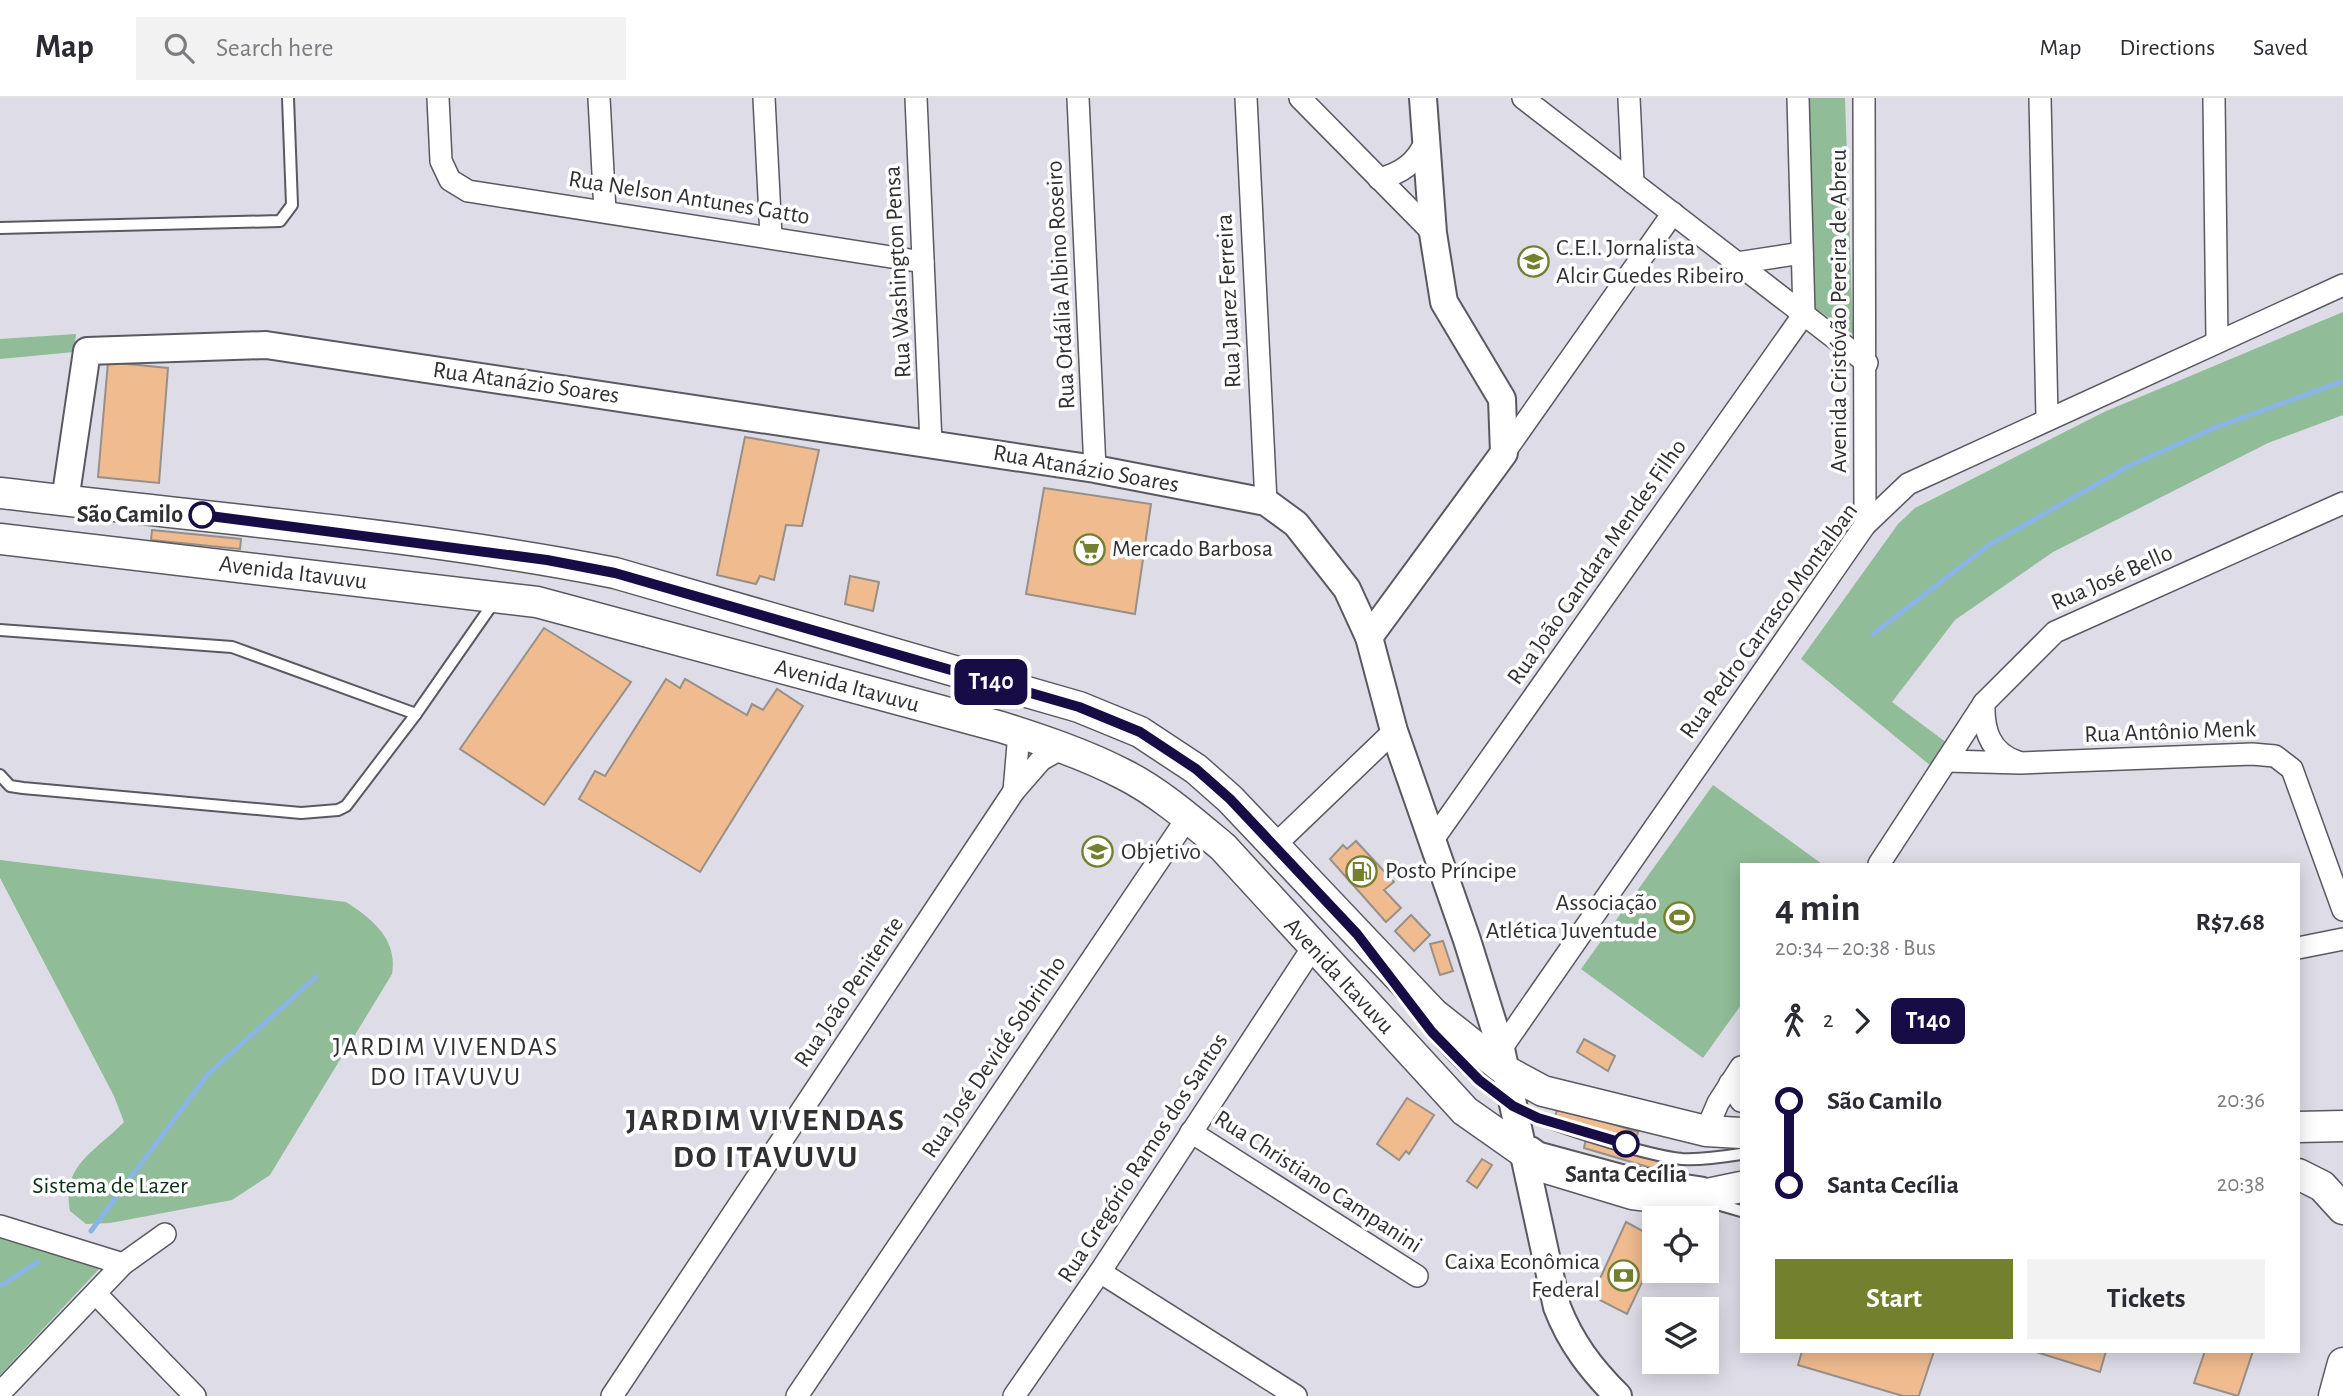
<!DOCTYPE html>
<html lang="en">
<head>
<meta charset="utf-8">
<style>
  :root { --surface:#fff; --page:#f2f2f3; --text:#2b2b33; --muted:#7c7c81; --line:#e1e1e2; --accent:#73802e }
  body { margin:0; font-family:"Alegreya Sans",sans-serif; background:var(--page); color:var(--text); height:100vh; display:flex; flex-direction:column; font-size:26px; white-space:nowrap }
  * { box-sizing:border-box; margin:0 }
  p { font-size:23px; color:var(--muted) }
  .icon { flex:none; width:38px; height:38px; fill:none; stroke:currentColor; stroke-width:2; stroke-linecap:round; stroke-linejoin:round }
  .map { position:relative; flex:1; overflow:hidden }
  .details { position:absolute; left:1740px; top:765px; width:560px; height:490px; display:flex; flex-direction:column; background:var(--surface); border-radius:0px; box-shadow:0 4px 18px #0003 }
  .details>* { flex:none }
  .badge { padding:0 14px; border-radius:10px; font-size:24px; line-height:46px }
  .controls { position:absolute; left:1642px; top:1108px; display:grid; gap:14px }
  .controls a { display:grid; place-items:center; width:77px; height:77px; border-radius:0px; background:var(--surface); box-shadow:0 4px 18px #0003; font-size:35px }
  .map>.badge { position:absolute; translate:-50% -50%; box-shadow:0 0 0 4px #fff }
  .legs { display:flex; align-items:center; gap:10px; height:77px; padding:0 35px; font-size:23px }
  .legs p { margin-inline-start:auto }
  .overview { display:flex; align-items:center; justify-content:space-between; height:119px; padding:0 35px }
  h1 { font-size:38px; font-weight:700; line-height:52px }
  .cta { display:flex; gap:14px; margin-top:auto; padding:14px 35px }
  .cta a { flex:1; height:80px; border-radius:0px; background:var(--accent); color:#fff; font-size:28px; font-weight:700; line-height:80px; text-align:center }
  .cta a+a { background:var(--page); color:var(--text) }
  ul { padding:0 35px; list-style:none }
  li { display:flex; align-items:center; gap:24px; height:84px; font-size:26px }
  li i { display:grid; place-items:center; width:10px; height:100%; margin:0 9px; background:currentColor }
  li i::after { content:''; width:18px; height:18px; margin:-9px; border:5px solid; border-radius:50%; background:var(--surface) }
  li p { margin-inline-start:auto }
  li:first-child i { background:linear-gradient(#0000 50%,currentColor 0) }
  li:last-child i { background:linear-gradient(currentColor 50%,#0000 0) }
  header { display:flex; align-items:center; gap:42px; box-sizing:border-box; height:98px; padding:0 35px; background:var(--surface); border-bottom:2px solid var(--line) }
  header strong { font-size:33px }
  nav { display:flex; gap:38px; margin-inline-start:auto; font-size:24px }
  .search { width:490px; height:63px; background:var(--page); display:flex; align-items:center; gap:18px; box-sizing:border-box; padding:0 24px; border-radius:0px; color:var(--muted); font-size:26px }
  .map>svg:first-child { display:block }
</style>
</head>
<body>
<header>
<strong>Map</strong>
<div class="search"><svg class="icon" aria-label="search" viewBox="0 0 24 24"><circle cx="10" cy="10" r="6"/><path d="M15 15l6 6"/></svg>Search here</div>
<nav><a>Map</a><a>Directions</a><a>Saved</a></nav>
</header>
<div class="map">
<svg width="2343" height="1298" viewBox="0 0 2343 1298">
  <rect width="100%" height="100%" fill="#dedde7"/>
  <g fill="#90bc97">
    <path d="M1806,0H1845L1853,236L1812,208Z"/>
    <path d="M2343,214V317L2268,345L2053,454L1955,522L1892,604L1947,645L1931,668L1801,561L1898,426L1915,410L2104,314Z"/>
    <path d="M76,236L74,254L0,261V241Z"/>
    <path d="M1713,687L1822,766H1741V907L1703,960L1581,871Z"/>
    <path d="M0,762L346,804C373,821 398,842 392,876L270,1077L232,1102L110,1125L86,1126L70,1113C61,1067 95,1054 124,1024L114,998L0,780Z"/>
    <path d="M0,1137L97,1166L99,1171L0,1277Z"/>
  </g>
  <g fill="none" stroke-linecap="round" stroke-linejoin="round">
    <g stroke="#8ab4e5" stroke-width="5">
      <path d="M1873,536L1989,447L2127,369L2214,330L2343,283"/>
      <path d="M91,1133L208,976L316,879"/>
      <path d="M0,1188L38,1164"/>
    </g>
  </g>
  <g fill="#f0bb8f" stroke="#97908a" stroke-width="2">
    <path d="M108,264L168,270L159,385L98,379Z"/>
    <path d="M745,339L819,352L802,428L786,427L774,482L760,478L756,486L717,477Z"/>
    <path d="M1044,390L1151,406L1135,516L1026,496Z"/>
    <path d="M152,432L241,441L240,451L151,442Z"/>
    <path d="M850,478L879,484L873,513L845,506Z"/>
    <path d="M544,530L631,584L544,707L460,651Z"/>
    <path d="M666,581L680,590L685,581L747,617L752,606L763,612L777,591L803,608L700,774L579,701L595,673L605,678Z"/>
    <path d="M1356,743L1394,784L1384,792L1401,810L1386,824L1330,761L1343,747L1347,751Z"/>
    <path d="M1411,817L1430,837L1414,853L1395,833Z"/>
    <path d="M1443,843L1453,873L1440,877L1430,846Z"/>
    <path d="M1584,941L1615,958L1608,973L1577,954Z"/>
    <path d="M1407,1000L1434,1017L1409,1056L1406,1053L1399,1062L1377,1046Z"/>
    <path d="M1558,1009L1638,1034L1635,1043L1555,1018Z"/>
    <path d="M1586,1040L1668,1064L1665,1074L1584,1050Z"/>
    <path d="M1482,1061L1492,1067L1477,1090L1467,1083Z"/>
    <path d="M1626,1124L1654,1139V1159L1627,1216L1592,1198Z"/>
    <path d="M1802,1253H1934L1919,1298H1903L1798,1267Z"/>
    <path d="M2033,1253H2106L2100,1274Z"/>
    <path d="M2205,1253H2253L2238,1298L2194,1285Z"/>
  </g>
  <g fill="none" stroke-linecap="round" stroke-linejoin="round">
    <defs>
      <g id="service">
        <path d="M0,130L280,123L292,107L288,0"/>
        <path d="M0,532L232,549L416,616"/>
        <path d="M0,677L10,688L23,690L301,715L338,712L346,708L416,616L494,504"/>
        <path d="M1423,923C1447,954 1480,986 1513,1008C1541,1025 1649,1058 1682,1061C1702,1062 1722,1059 1741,1056"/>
        <path d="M1534,1045L1541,1050L1626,1073L1704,1085"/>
        <path d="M1710,1104L1741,1113"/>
      </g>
      <g id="minor">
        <path d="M438,0L441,63L450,82L468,93L923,164"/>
        <path d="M599,0L605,113"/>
        <path d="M764,0L771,138"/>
        <path d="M916,0L931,345"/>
        <path d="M1078,0L1095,371"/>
        <path d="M1246,0L1266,404"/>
        <path d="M1300,0L1433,135"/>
        <path d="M1523,0L1867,265"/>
        <path d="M1629,0L1633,85"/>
        <path d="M1864,0L1865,427"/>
        <path d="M2040,0L2047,320"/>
        <path d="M2214,0L2217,243"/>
        <path d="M1379,81C1402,75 1416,65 1426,43"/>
        <path d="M1737,165L1802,155"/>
        <path d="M1504,355L1673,115"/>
        <path d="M1984,605C1983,632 1990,655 2018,664"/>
        <path d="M1947,663L2020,665L2252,656L2275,658L2292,671L2343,812"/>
        <path d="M1014,693L1019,635"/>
        <path d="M1432,743L1804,216L1798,0"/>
        <path d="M1273,749L1394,633"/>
        <path d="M1879,766L1984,605L2055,534L2343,405"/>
        <path d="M2298,850L2343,841"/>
        <path d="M1501,951L1865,427L1908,386L2343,187"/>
        <path d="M1730,985L1741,1003"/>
        <path d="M1706,1033L1718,1005L1741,969"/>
        <path d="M1191,1034L1417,1178"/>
        <path d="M0,1128L123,1166"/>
        <path d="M1100,1174L1296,1298"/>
        <path d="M96,1196L195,1298"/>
        <path d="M0,1295L123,1166L165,1136"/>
        <path d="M612,1298L1014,693L1041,662L1062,650"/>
        <path d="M797,1298L1188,719"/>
        <path d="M1014,1298L1100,1174L1313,849"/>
      </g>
      <g id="tertiary">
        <path d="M65,403L87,253L266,247L1095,371L1266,404L1296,426L1347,491L1369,539L1394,633L1467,842L1501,951L1557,1209C1571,1245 1591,1271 1618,1298"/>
        <path d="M1369,539L1504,355L1502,301L1444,204L1433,135L1423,0"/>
      </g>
      <g id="secondary">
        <path d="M0,395C205,420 412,435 615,475L1079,609L1140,634L1196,671L1230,701L1434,916L1506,973L1543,993L1706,1033L1741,1035"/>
        <path d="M0,441L537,504L1001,629C1042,642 1084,656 1123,676C1159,694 1192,723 1223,749L1465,1013L1546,1070L1632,1096L1657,1099H1693L1741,1089"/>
        <path d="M2298,1029L2343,1028"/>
        <path d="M2298,1076L2322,1088L2343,1111"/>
        <path d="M2334,1298L2343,1265"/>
      </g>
    </defs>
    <use href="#service" stroke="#595961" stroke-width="14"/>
    <use href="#minor" stroke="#595961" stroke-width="24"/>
    <use href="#tertiary" stroke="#595961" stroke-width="30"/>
    <use href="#secondary" stroke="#595961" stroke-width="33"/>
    <use href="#service" stroke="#fff" stroke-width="10"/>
    <use href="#minor" stroke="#fff" stroke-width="21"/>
    <use href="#tertiary" stroke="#fff" stroke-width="26"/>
    <use href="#secondary" stroke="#fff" stroke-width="30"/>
  </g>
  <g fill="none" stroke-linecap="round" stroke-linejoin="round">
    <defs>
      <path id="line-1" d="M202,417L547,462L615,475L1079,609L1140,634L1196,671L1230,701L1357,836L1432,934L1479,982L1513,1008L1538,1020L1626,1046"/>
    </defs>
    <use href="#line-1" stroke="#fff" stroke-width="16"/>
    <use href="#line-1" stroke="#170c46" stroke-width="10"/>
  </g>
  <defs>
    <symbol id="school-ring" viewBox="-11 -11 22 22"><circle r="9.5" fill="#fff" stroke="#73802e" stroke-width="1.5"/><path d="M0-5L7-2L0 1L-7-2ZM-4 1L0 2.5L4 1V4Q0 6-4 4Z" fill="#73802e"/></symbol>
    <symbol id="supermarket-ring" viewBox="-11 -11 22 22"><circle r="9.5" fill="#fff" stroke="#73802e" stroke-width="1.5"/><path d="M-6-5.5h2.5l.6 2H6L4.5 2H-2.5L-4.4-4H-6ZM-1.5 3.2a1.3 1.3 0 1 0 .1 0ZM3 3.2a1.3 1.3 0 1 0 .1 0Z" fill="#73802e"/></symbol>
    <symbol id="university-ring" viewBox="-11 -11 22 22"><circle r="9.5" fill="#fff" stroke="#73802e" stroke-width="1.5"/><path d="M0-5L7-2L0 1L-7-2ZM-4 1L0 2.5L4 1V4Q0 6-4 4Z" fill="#73802e"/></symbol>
    <symbol id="fuel-ring" viewBox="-11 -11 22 22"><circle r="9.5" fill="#fff" stroke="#73802e" stroke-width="1.5"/><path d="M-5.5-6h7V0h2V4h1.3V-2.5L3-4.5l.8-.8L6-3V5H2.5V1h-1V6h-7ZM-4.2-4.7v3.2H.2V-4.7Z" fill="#73802e"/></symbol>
    <symbol id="stadium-ring" viewBox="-11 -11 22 22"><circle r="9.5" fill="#fff" stroke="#73802e" stroke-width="1.5"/><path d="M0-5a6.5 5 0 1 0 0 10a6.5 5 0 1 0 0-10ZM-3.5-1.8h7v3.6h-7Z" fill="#73802e"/></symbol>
    <symbol id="bank-ring" viewBox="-11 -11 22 22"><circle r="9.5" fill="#fff" stroke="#73802e" stroke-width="1.5"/><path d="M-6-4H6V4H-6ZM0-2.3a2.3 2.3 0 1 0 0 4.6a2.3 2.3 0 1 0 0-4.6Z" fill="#73802e"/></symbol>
  </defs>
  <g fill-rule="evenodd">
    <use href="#school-ring" x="1516" y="146" width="35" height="35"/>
    <use href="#supermarket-ring" x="1072" y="434" width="35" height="35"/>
    <use href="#university-ring" x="1080" y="736" width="35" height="35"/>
    <use href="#fuel-ring" x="1344" y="756" width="35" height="35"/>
    <use href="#stadium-ring" x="1662" y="802" width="35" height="35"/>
    <use href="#bank-ring" x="1606" y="1160" width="35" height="35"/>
  </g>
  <g fill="#fff" stroke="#170c46" stroke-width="3.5">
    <circle cx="202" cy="417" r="12"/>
    <circle cx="1626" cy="1046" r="12"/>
  </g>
  <g text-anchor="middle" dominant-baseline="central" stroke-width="7" stroke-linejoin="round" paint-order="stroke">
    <g font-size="24" fill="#313134" stroke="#fff">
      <text transform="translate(689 100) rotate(9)">Rua Nelson Antunes Gatto</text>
      <text transform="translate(898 174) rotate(-93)">Rua Washington Pensa</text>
      <text transform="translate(1061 187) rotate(-93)">Rua Ordália Albino Roseiro</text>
      <text transform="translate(1229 203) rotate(-93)">Rua Juarez Ferreira</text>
      <text transform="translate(1839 213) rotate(-90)">Avenida Cristóvão Pereira de Abreu</text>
      <text transform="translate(526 285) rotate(8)">Rua Atanázio Soares</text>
      <text transform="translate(1086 371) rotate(10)">Rua Atanázio Soares</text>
      <text transform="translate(1597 464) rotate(-55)">Rua João Gandara Mendes Filho</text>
      <text transform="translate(293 475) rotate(7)">Avenida Itavuvu</text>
      <text transform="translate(2112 480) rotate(-24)">Rua José Bello</text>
      <text transform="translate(1769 523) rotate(-54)">Rua Pedro Carrasco Montalban</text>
      <text transform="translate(847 588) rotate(15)">Avenida Itavuvu</text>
      <text transform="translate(2170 634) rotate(-2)">Rua Antônio Menk</text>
      <text transform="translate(1339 878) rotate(47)">Avenida Itavuvu</text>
      <text transform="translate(849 894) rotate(-56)">Rua João Penitente</text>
      <text transform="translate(994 959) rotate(-56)">Rua José Devidé Sobrinho</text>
      <text transform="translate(1143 1060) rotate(-57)">Rua Gregório Ramos dos Santos</text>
      <text transform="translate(1318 1084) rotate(33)">Rua Christiano Campanini</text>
    </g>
    <g font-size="24" fill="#313134" stroke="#fff" text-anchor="start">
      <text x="1556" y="150">C.E.I. Jornalista<tspan x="1556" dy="28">Alcir Guedes Ribeiro</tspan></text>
      <text x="1112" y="451">Mercado Barbosa</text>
      <text x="1121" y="754">Objetivo</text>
      <text x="1385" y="773">Posto Príncipe</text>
      <text x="1657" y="805" text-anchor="end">Associação<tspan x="1657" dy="28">Atlética Juventude</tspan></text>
      <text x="1600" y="1164" text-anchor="end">Caixa Econômica<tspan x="1600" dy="28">Federal</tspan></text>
    </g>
    <g font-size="24" font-weight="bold" fill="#313134" stroke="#fff" text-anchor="end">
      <text x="183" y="417">São Camilo</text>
      <text x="1626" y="1077" text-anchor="middle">Santa Cecília</text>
    </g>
    <g font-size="24" fill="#0a3315" stroke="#fff">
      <text x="110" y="1088">Sistema de Lazer</text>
    </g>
    <g font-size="26" letter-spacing="2" fill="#313134" stroke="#fff">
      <text x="446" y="949">JARDIM VIVENDAS<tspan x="446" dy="30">DO ITAVUVU</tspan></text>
    </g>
    <g font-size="32" font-weight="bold" letter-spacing="2" fill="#313134" stroke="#fff">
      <text x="766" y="1022">JARDIM VIVENDAS<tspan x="766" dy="37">DO ITAVUVU</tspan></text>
    </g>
  </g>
</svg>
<div class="controls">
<a><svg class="icon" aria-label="locate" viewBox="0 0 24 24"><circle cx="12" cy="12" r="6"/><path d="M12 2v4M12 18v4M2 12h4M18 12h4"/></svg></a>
<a><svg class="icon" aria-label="layers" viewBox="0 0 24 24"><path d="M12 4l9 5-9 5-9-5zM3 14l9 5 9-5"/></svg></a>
</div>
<b class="badge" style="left:991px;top:584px;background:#170c46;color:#fff">T140</b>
<section class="details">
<div class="overview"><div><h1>4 min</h1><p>20:34 – 20:38 · Bus</p></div><b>R$7.68</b></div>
<div class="legs"><svg class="icon" aria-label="walk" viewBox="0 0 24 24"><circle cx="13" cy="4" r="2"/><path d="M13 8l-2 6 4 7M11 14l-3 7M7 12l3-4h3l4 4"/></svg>2<svg class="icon" aria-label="forward" viewBox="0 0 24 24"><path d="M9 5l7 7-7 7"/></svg><b class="badge" style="background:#170c46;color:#fff">T140</b></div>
<ul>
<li><i style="color:#170c46"></i><b>São Camilo</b><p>20:36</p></li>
<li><i style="color:#170c46"></i><b>Santa Cecília</b><p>20:38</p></li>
</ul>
<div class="cta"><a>Start</a><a>Tickets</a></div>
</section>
</div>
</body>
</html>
